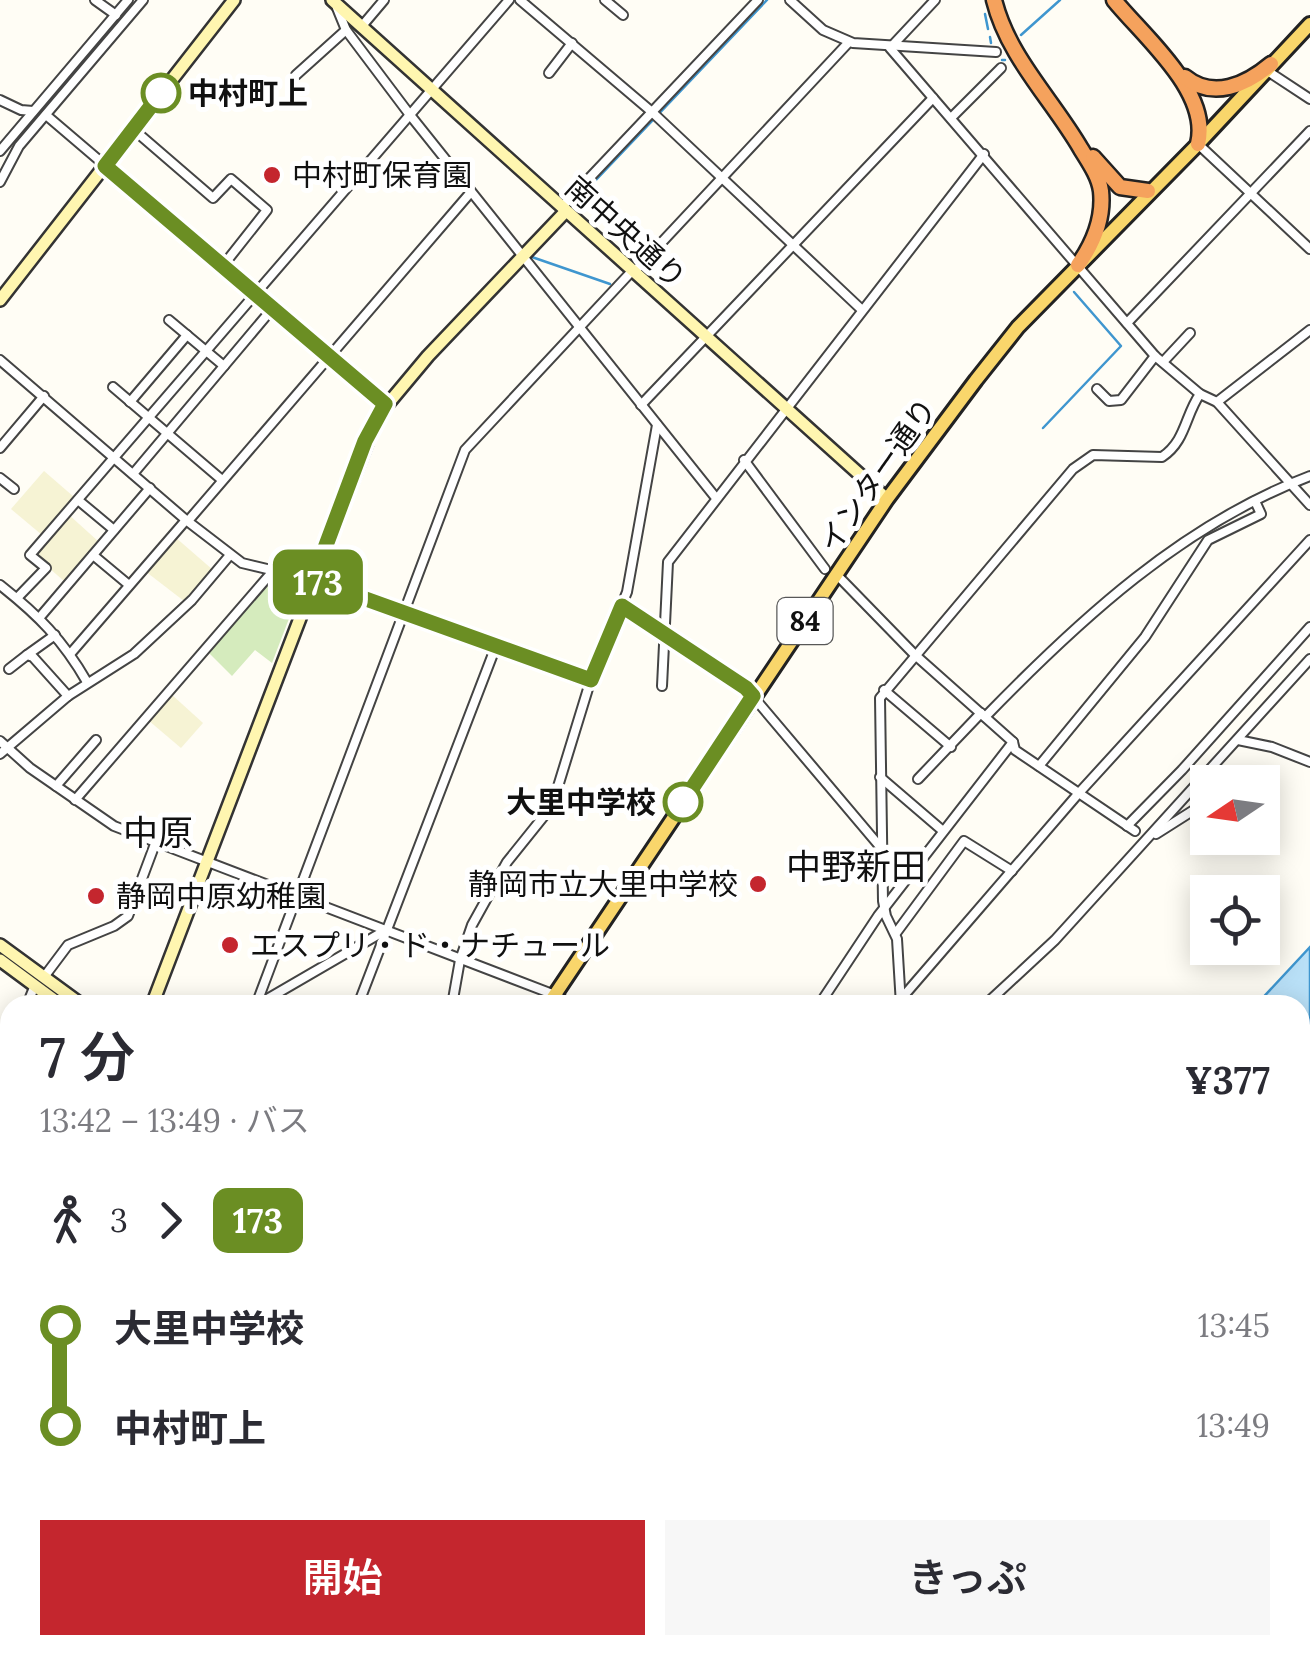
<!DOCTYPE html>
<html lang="ja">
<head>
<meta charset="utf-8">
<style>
  :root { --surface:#fff; --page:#f7f7f7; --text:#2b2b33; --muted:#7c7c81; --accent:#c4262e }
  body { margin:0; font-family:Lora,"Noto Sans JP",serif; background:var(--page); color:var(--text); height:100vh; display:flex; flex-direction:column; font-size:38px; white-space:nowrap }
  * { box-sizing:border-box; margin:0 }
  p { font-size:32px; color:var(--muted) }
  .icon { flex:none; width:55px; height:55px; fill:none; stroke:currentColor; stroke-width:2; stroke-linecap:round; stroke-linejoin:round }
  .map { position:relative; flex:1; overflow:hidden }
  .sheet { position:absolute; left:0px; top:995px; width:1310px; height:660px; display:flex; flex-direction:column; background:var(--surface); border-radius:30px 30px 0 0; box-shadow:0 5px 25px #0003 }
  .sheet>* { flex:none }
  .badge { padding:0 20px; border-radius:15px; font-size:35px; line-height:65px }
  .needle { width:65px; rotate:257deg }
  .buttons { position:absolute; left:1190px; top:765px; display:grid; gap:20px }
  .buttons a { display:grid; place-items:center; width:90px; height:90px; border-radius:0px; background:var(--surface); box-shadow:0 5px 25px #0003; font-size:50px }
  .map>.badge { position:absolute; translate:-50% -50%; box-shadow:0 0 0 5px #fff }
  .legs { display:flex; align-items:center; gap:15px; height:110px; padding:0 40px; font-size:32px }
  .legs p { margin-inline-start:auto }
  .headline { display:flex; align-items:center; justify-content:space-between; height:170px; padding:0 40px }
  h1 { font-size:55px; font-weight:600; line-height:75px }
  .action { display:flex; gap:20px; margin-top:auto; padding:20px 40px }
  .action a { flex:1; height:115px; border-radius:0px; background:var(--accent); color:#fff; font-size:40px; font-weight:600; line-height:115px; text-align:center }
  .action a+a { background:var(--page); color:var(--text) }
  ul { padding:0 40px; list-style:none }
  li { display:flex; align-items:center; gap:35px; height:100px; font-size:38px }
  li i { display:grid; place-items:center; width:15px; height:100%; margin:0 12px; background:currentColor }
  li i::after { content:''; width:25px; height:25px; margin:-12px; border:8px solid; border-radius:50%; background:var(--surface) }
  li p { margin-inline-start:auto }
  li:first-child i { background:linear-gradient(#0000 50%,currentColor 0) }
  li:last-child i { background:linear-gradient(currentColor 50%,#0000 0) }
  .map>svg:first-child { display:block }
</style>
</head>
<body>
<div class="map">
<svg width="1310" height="1655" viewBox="0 0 1310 1655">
  <rect width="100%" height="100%" fill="#fffdf5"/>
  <g fill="#f6f3d4">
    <path d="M44,471L74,497L42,535L11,509Z"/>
    <path d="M68,514L99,542L64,581L34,555Z"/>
    <path d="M175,537L213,570L184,601L145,571Z"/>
    <path d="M171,694L203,723L181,748L148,720Z"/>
  </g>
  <path fill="#d5ebbd" d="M273,576L303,582L272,663L255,650L232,676L208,652Z"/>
  <path fill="#e6f2cf" d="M496,1645H633L624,1655H490Z"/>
  <path fill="#b9e0f7" stroke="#3f96cf" stroke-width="2.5" d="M1310,947V1655H703L711,1645H1300V1005H1256Z"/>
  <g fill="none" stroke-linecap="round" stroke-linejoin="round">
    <g stroke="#3f96cf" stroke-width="2.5">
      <path d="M985,14L988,29"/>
      <path d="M1021,35L1060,0"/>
      <path d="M990,37L991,43"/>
      <path d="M1002,60H1005"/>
      <path d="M576,201L767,0"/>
      <path d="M529,256L610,284"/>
      <path d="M1043,428L1121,346L1074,292"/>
    </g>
    <defs>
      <g id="street">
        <path d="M95,0L116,15"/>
        <path d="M520,0L652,112L862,310"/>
        <path d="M605,0L623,15"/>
        <path d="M790,0L823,30L853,43L996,52"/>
        <path d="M935,0L890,48L1155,356L1200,394L1217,402L1310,330"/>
        <path d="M337,8L346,30L410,115L716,498"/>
        <path d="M362,26L384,0"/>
        <path d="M1266,70L1310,99"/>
        <path d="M549,73L572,43"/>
        <path d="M296,75L346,30"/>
        <path d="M0,100L21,110L33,111"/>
        <path d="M46,115L385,404"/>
        <path d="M951,118L1001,68"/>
        <path d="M133,129L213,198L231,179L267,210L222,267"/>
        <path d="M1198,144L1310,249"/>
        <path d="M0,151L128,0"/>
        <path d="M0,182L19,146L143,0"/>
        <path d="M562,207L758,0"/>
        <path d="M634,272L849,42"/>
        <path d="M169,320L224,366"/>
        <path d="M1127,323L1310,131"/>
        <path d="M0,360L186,520L242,563L313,580L591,679"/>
        <path d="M1163,362L1190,333"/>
        <path d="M113,387L222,480"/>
        <path d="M1097,389L1109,401L1121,400L1155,356"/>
        <path d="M130,402L187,335"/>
        <path d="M1217,402L1310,505"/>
        <path d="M641,405L933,98"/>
        <path d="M0,448L44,396"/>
        <path d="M744,460L825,569"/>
        <path d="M133,474L272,309"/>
        <path d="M0,478L14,489"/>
        <path d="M78,500L114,530"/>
        <path d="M188,521L471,192"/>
        <path d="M93,555L129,585"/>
        <path d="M837,575L914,654L1013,742L1015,750L1135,831"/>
        <path d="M0,585C38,615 63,640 87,682"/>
        <path d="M18,597L46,568L30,555L509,0"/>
        <path d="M622,605L746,688L882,849"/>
        <path d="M40,617L150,488"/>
        <path d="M71,653L186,520"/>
        <path d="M27,655L55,635"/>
        <path d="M9,669L27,655L33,657L68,696"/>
        <path d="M662,686L668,562L984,154"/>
        <path d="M884,690L951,747"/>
        <path d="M985,717C1079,620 1183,524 1310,476"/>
        <path d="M1238,740L1272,747L1310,762"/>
        <path d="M0,741L30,768L114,826L555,995L572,1005"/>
        <path d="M0,754L68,696L134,654L192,600L230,555"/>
        <path d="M1039,766L1145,637L1208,540L1261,514L1255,501"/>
        <path d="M880,777L943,831"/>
        <path d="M918,779L981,713"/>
        <path d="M56,786L96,740"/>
        <path d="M75,800L273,571"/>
        <path d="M1127,826L1182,770L1310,627"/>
        <path d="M1156,834L1208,801"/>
        <path d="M896,933L964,841L1012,871"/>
        <path d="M44,977L68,945L114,926L128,916L155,844"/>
        <path d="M901,999L1078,794L1310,540"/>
        <path d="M27,1005L35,985"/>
        <path d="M256,1005L465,450L632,271"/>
        <path d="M257,1005L386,930"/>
        <path d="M358,1005L496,646"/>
        <path d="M452,1005L460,960L472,925L507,862L552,806L591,679L627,592L657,425"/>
        <path d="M819,1005L878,916L1013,742"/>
        <path d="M901,1005L897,939L886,916L883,901L880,698L1073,469L1093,455L1162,457C1186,441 1185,415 1200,394"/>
        <path d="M985,1005L1055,940L1310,659"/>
        <path d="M0,1060L10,1044"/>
        <path d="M0,1111L10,1116"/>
        <path d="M0,1212L10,1200"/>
        <path d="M0,1364L10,1373"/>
        <path d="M0,1591L10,1598"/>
        <path d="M68,1645L79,1655"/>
        <path d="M226,1645L238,1655"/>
        <path d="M406,1645L417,1655"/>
        <path d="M194,1655L203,1645"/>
        <path d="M268,1655L283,1645"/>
        <path d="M323,1655L333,1645"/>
        <path d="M374,1655L385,1645"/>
        <path d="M437,1655L444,1645"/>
        <path d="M466,1655L473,1645"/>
      </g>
      <g id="secondary">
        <path d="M332,0L887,499"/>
        <path d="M0,300L234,0"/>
        <path d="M0,945L82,1005"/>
        <path d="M0,960L61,1005"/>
        <path d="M152,1005L377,417L428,356L566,211"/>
        <path d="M0,1404L10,1377"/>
        <path d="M844,1645L856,1655"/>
        <path d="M860,1645L871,1655"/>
        <path d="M117,1655L125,1645"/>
      </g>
      <g id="primary">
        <path d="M548,1005L887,499L976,380L1018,327L1198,144L1310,24"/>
        <path d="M0,1646L10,1634"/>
      </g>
      <g id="highway">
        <path d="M994,0C1008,57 1052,99 1081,149C1089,162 1099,176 1101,191C1104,219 1093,244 1078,265"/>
        <path d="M1114,0C1144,37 1211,92 1198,144"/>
        <path d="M1185,77C1213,100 1246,85 1271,64"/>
        <path d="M1093,157L1120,187L1148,191"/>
      </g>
    </defs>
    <use href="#street" stroke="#444" stroke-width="12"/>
    <use href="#secondary" stroke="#333" stroke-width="16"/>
    <use href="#primary" stroke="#222" stroke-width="18"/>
    <use href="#highway" stroke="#222" stroke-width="19"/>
    <use href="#street" stroke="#fff" stroke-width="8"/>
    <use href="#secondary" stroke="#fff6b0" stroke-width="11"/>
    <use href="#primary" stroke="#f9d66b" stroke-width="12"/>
    <use href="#highway" stroke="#f5a25d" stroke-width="14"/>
  </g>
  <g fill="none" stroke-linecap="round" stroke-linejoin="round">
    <defs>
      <path id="line-1" d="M161,93L105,166L385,404L365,441L313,580L591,680L622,606L746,688L753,696L683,802"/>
    </defs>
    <use href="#line-1" stroke="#fff" stroke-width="22"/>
    <use href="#line-1" stroke="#6b8e23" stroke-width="15"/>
  </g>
  <g fill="#fff" stroke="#6b8e23" stroke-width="5">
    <circle cx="161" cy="93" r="18"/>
    <circle cx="683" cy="802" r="18"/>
  </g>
  <g fill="#c4262e" stroke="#fff" stroke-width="4">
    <circle cx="272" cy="175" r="10"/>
    <circle cx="758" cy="884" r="10"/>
    <circle cx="96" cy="896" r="10"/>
    <circle cx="230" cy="945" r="10"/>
  </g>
  <g text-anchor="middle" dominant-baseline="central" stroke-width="10" stroke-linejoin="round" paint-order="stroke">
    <rect fill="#fff" stroke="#585858" stroke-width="2.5" x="777.5" y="598" width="55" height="46" rx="8"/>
    <g font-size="28" font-weight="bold" fill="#111">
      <text x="805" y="621">84</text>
    </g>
    <g font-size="30" font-weight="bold" fill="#111" stroke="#fff" text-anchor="start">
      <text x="188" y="93">中村町上</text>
      <text x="656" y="802" text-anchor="end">大里中学校</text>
    </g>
    <g font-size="30" fill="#111" stroke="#fff" text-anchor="start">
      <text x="292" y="175">中村町保育園</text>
      <text x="738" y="884" text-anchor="end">静岡市立大里中学校</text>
      <text x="116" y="896">静岡中原幼稚園</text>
      <text x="250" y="945">エスプリ・ド・ナチュール</text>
    </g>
    <g font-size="30" fill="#111" stroke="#fff">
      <text transform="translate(626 232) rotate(42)">南中央通り</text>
      <text transform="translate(877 475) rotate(-55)">インター通り</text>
    </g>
    <g font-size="35" fill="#111" stroke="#fff">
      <text x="158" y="832">中原</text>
      <text x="856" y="866">中野新田</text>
    </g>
  </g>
</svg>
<div class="buttons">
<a><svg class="needle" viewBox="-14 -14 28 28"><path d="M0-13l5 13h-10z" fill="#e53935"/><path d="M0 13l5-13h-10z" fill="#7c7c81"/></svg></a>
<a><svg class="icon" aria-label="locate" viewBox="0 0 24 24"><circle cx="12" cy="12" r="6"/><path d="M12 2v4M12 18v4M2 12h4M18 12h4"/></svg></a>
</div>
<b class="badge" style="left:318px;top:582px;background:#6b8e23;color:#fff">173</b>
<section class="sheet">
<div class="headline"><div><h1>7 分</h1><p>13:42 – 13:49 · バス</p></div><b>¥377</b></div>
<div class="legs"><svg class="icon" aria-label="walk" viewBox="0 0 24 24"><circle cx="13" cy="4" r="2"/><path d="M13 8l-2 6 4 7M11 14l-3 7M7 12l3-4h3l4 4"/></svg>3<svg class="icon" aria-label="forward" viewBox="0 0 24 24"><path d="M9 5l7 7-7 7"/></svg><b class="badge" style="background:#6b8e23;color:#fff">173</b></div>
<ul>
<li><i style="color:#6b8e23"></i><b>大里中学校</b><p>13:45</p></li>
<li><i style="color:#6b8e23"></i><b>中村町上</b><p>13:49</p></li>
</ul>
<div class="action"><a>開始</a><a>きっぷ</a></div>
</section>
</div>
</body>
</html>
